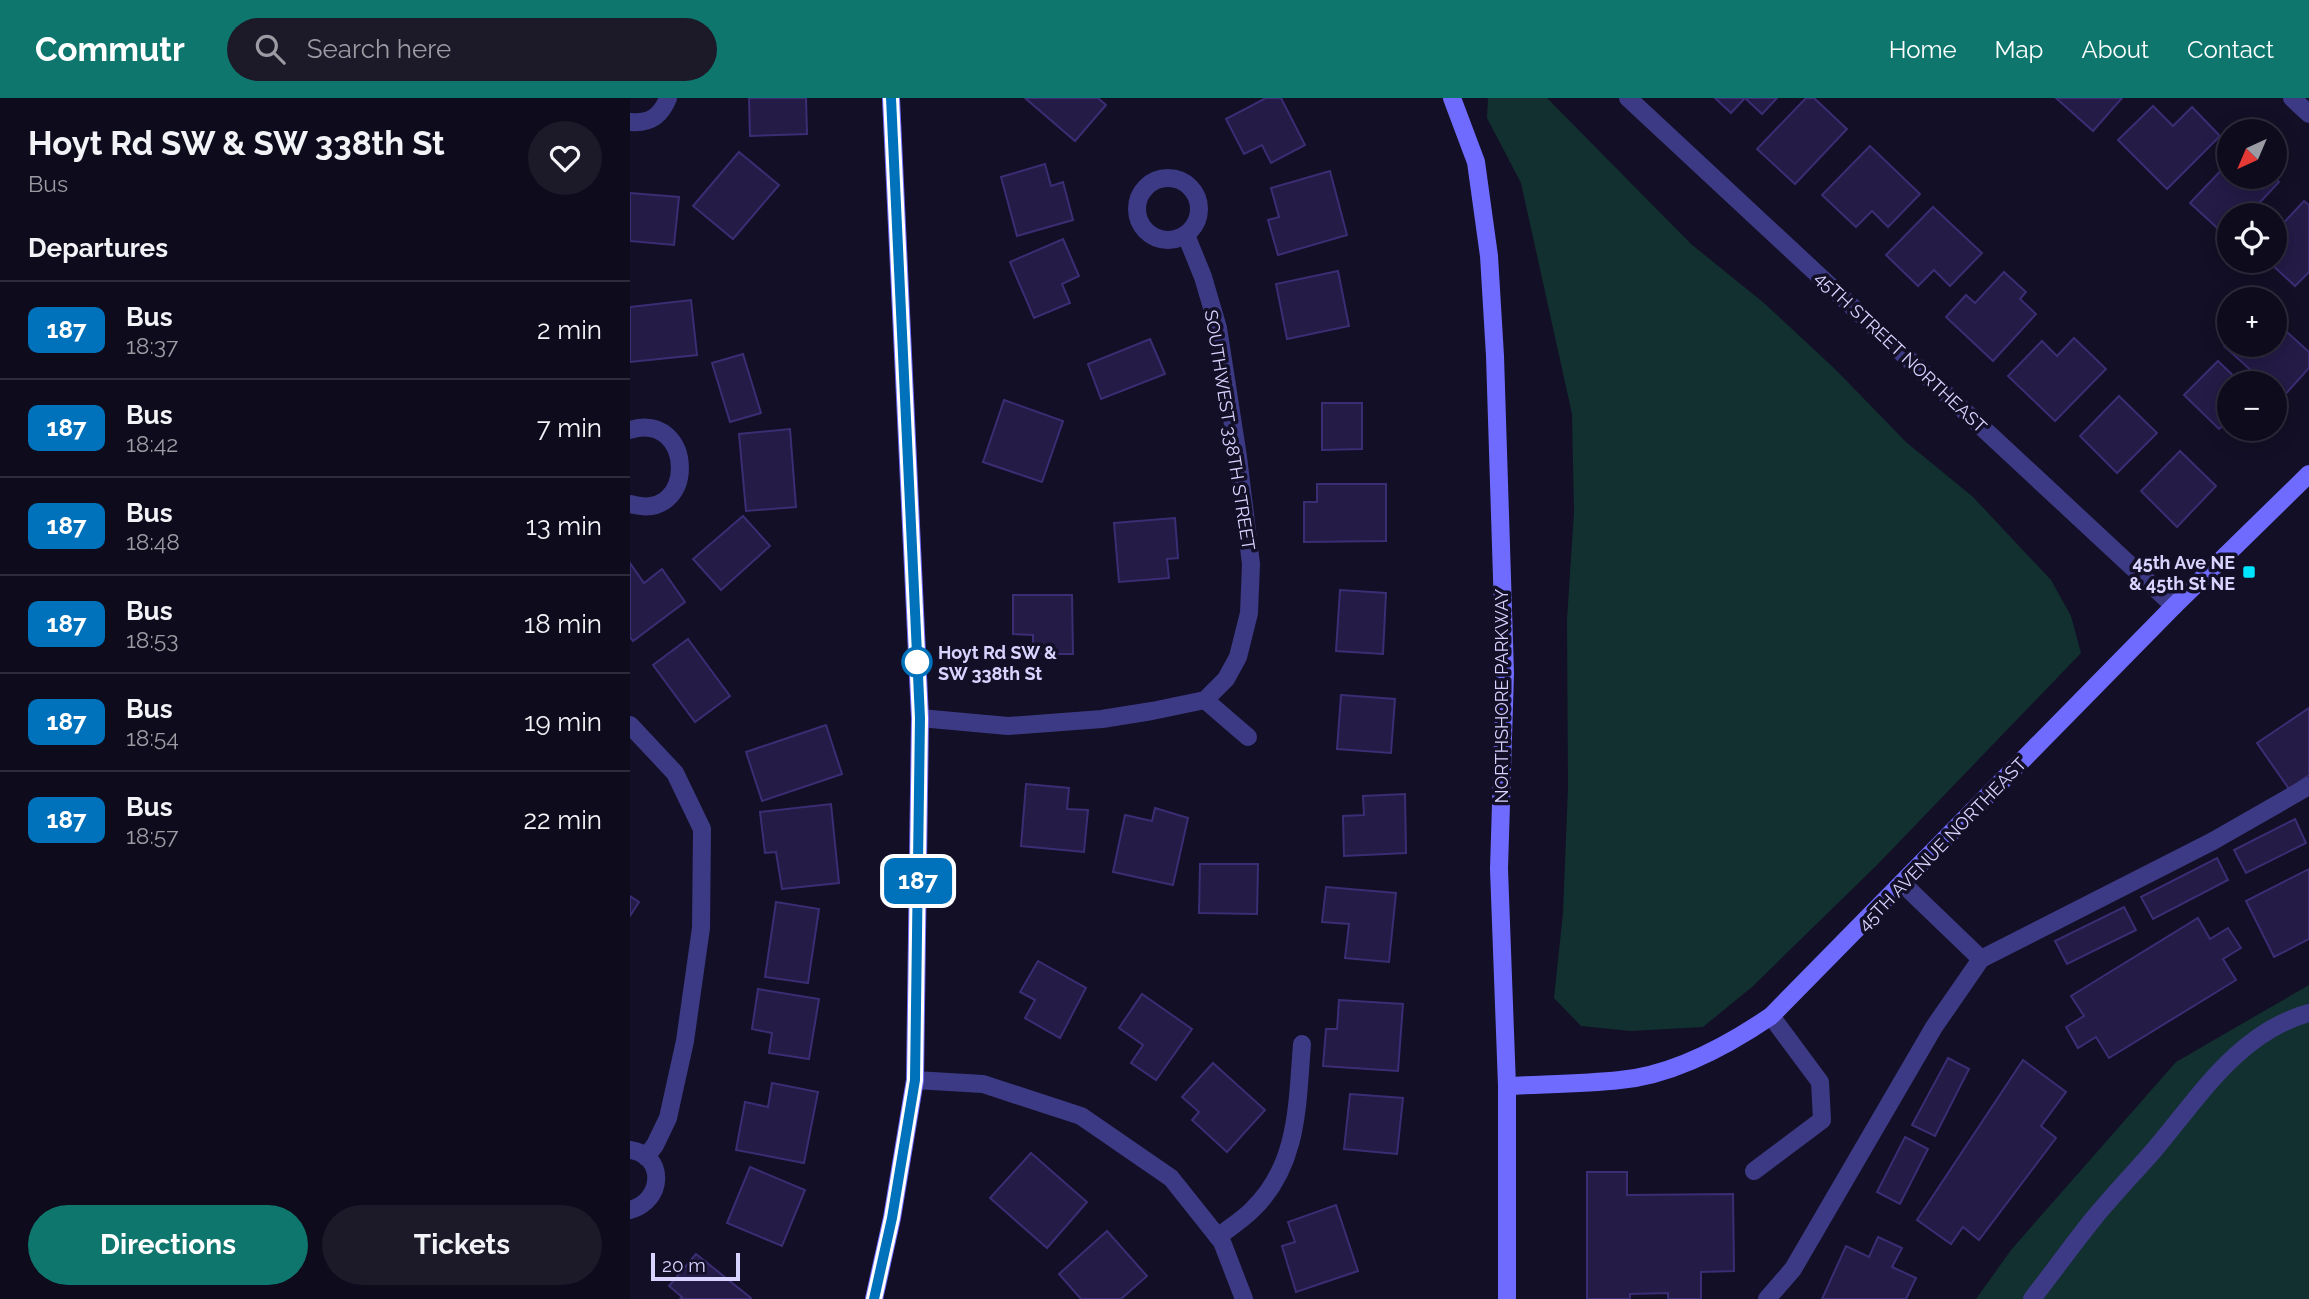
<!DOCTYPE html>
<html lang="en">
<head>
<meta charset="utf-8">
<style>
  :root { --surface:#0e0b1c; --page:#1c1929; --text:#f1f3f6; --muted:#9b9ba3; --line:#2e2b3b; --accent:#0f766e }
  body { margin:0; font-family:Raleway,sans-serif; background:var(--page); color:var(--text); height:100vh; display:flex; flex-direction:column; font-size:26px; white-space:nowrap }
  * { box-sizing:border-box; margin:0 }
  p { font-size:23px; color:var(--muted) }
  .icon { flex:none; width:38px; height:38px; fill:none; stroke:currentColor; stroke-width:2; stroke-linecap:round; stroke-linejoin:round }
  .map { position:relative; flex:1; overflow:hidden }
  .details { display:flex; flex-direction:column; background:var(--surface); width:630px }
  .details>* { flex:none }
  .badge { padding:0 14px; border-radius:10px; font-size:24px; line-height:46px }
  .needle { width:46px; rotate:224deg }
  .fabs { position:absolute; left:1587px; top:21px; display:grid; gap:14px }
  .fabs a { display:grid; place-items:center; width:70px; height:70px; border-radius:50%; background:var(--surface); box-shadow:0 4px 18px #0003,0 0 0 2px var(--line); font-size:35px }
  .scale { position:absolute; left:21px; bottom:18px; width:89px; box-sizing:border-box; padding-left:7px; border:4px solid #d9d4ff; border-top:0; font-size:19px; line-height:24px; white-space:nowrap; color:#d9d4ff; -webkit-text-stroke:5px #130f26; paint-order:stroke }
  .map>.badge { position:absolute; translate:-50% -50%; box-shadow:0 0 0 4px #fff }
  h2 { padding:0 28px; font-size:26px; line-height:63px }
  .round { display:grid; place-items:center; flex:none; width:74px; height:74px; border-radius:37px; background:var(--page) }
  .summary { display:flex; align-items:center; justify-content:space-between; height:119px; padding:0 28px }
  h1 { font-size:33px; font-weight:700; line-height:52px }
  .action { display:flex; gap:14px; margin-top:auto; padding:14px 28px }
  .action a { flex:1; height:80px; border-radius:42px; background:var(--accent); color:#fff; font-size:28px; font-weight:700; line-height:80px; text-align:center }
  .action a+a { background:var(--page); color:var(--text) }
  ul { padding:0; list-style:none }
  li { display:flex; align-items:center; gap:21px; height:98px; padding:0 28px; border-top:2px solid var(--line) }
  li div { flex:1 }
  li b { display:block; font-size:26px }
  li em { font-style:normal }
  li .badge { min-width:77px; font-weight:700; text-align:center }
  header { display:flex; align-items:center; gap:42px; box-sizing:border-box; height:98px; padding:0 35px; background:var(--accent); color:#fff }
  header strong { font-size:33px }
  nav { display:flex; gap:38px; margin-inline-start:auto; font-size:24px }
  .search { width:490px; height:63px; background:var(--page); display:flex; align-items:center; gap:18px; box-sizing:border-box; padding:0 24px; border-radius:38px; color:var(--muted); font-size:26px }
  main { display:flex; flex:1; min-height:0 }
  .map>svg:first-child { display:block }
</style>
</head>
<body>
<header>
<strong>Commutr</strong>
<div class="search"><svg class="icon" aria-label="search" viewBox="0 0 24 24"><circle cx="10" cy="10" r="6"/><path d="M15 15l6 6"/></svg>Search here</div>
<nav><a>Home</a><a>Map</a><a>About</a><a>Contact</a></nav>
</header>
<main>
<section class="details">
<div class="summary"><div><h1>Hoyt Rd SW &amp; SW 338th St</h1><p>Bus</p></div><a class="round"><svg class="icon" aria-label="heart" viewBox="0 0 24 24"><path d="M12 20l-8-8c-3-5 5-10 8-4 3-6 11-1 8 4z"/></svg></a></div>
<h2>Departures</h2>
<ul>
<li><span class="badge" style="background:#0072bc;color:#fff">187</span><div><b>Bus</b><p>18:37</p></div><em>2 min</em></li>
<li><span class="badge" style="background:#0072bc;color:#fff">187</span><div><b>Bus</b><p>18:42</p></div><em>7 min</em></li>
<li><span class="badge" style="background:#0072bc;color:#fff">187</span><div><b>Bus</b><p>18:48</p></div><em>13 min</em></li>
<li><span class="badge" style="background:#0072bc;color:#fff">187</span><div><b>Bus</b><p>18:53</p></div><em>18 min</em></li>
<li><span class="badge" style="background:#0072bc;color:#fff">187</span><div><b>Bus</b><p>18:54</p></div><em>19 min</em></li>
<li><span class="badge" style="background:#0072bc;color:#fff">187</span><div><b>Bus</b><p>18:57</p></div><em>22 min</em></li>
</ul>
<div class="action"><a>Directions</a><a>Tickets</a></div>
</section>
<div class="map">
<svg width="1679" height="1201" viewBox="0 0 1679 1201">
  <rect width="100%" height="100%" fill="#130f26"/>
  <g fill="#12302f">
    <path d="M858,0H917L1061,146L1134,205L1205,271L1276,344L1343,399L1421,482L1441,518L1451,555L1247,767L1122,889L1073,929L1001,933L951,928L924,900L933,815L938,690L937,522L944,414L942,316L891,85L857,20Z"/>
    <path d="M1679,887V1201H1346L1381,1152L1546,964Z"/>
  </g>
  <g fill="#241b47" stroke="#3b2d73" stroke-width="2">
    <path d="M119,0H176L177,36L120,38Z"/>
    <path d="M395,0H468L476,7L445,43Z"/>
    <path d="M636,0H651L675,47L641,65L632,47L614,56L596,21Z"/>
    <path d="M1085,0H1147L1132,16L1115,0L1101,15Z"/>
    <path d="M1176,0H1184L1217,31L1165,86L1127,51Z"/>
    <path d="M1426,0H1492L1463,33Z"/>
    <path d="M1523,8L1543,28L1562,9L1590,38L1537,91L1488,42Z"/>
    <path d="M1240,48L1290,96L1258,129L1242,113L1226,129L1192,97Z"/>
    <path d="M109,54L149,87L103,141L63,108Z"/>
    <path d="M1600,63V79H1644L1649,84L1618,117H1600V137L1597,139L1560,105Z"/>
    <path d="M415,66L421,88L433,84L443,122L387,138L371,79Z"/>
    <path d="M700,73L717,137L648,157L638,122L649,119L641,90Z"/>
    <path d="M0,95L49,99L44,147L0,143Z"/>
    <path d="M1674,103L1679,107V174L1665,188L1638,163H1645V134Z"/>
    <path d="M1303,109L1352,155L1320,188L1304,172L1288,188L1256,157Z"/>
    <path d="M433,141L449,178L432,186L440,205L404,220L380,164Z"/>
    <path d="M708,173L719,228L657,241L646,186Z"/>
    <path d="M1374,174L1396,194L1390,201L1406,216L1363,263L1316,219L1336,197L1345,205Z"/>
    <path d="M61,202L67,257L0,264V209Z"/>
    <path d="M1645,223L1679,254V270L1652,300L1645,294V285H1635L1594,248L1600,242V247H1645Z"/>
    <path d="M1444,240L1476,271L1425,323L1378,278L1412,243L1427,258Z"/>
    <path d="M520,241L535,276L471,301L458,266Z"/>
    <path d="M113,256L131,315L100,324L82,265Z"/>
    <path d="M1588,263L1611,285H1600V321L1589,331L1554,297Z"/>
    <path d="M1489,298L1527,335L1487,375L1450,338Z"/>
    <path d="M374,302L433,323L412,384L353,364Z"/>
    <path d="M692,305H732V351L692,352Z"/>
    <path d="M160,331L166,409L116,413L109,336Z"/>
    <path d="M1550,353L1586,388L1547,429L1511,393Z"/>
    <path d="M687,386H756V443L674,444V404H687Z"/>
    <path d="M113,418L140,448L91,492L63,461Z"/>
    <path d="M545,420L548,460L537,461L539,480L489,484L484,425Z"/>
    <path d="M0,465L14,485L32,471L55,504L3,543L0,539Z"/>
    <path d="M710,492L756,495L753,556L706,553Z"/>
    <path d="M383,497H442L443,556H403V537L383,536Z"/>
    <path d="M58,541L100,598L65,624L23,567Z"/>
    <path d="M711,597L765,601L761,655L707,651Z"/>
    <path d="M1679,610V677L1659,691L1627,645Z"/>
    <path d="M196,627L212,676L132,703L116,654Z"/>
    <path d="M396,686L439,690L437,711L458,712L454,754L391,748Z"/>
    <path d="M775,696L776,755L714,758L713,718L734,717L733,698Z"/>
    <path d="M201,706L209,785L152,791L146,754L135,755L130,714Z"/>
    <path d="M525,710L558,720L543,787L483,774L495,717L522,723Z"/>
    <path d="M1665,721L1676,745L1616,775L1604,752Z"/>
    <path d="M1587,760L1598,782L1523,821L1511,799Z"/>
    <path d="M570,766H628L627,816L569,815Z"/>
    <path d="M1679,771V841L1644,859L1616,803Z"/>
    <path d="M696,789L766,795L759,864L715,860L719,826L692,824Z"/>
    <path d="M0,798L9,804L0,818Z"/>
    <path d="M146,804L189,811L178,885L135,879Z"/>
    <path d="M1494,809L1506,832L1437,866L1425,843Z"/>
    <path d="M1568,820L1580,841L1598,830L1611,850L1593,861L1606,882L1479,960L1466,939L1448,950L1436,929L1454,918L1441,898Z"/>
    <path d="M408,863L456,890L430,940L395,920L405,902L390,894Z"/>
    <path d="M128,891L189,901L179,961L139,955L142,935L122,931Z"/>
    <path d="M512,896L562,931L526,982L501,965L513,947L489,930Z"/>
    <path d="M709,902L773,906L768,973L693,968L696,931H707Z"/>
    <path d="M1318,960L1339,971L1305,1038L1282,1027Z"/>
    <path d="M1393,962L1436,994L1411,1028L1426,1040L1349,1142L1333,1129L1321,1146L1287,1122Z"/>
    <path d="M583,965L635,1012L597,1054L562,1022L569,1014L552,999Z"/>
    <path d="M142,985L188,994L174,1065L106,1052L115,1004L138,1009Z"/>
    <path d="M720,996L773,1000L767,1056L714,1051Z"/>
    <path d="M1275,1039L1298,1051L1270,1106L1247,1094Z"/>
    <path d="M401,1055L457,1104L417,1150L360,1100Z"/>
    <path d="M120,1069L175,1092L152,1148L97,1125Z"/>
    <path d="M957,1074H997V1097L1103,1096L1104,1173L1071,1174V1201H1038V1195L1000,1196V1201H957Z"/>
    <path d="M706,1107L728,1173L666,1194L652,1148L665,1144L658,1124Z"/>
    <path d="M477,1133L517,1178L491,1201H451L429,1176Z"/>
    <path d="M1248,1139L1272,1150L1262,1169L1286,1180L1276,1201H1192L1216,1148L1239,1159Z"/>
    <path d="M66,1156L121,1200L120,1201H50L52,1199L39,1188Z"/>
  </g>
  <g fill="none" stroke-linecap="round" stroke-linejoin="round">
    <g stroke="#3d3a85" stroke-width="18">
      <path d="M1273,786L1351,861"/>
      <path d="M1124,1073L1192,1022L1190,984L1141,918"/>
      <path d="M588,1139C599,1130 612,1122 622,1112C669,1067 667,1006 672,946"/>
      <path d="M1137,1201L1163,1171L1304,929L1351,861L1583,743L1679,688"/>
      <path d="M1402,1201C1423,1174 1443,1146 1464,1120C1484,1096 1505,1074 1525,1051C1569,999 1609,934 1679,915"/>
    </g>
    <g stroke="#3d3a85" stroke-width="18">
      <path d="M998,0L1544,508"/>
      <path d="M1662,0L1679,16"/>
      <path d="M0,24C20,26 31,18 38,0"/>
      <circle cx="538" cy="111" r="31"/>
      <path d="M0,332C65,312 68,426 0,406"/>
      <path d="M575,602L618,639"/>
      <path d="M290,620L378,628L472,621L522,613L575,602L596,581L608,559L619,515L621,466L608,359L588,230L573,179L556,137"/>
      <path d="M0,627L45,675L72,731L71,830L55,943L38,1020L25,1047L16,1059"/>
      <path d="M285,982L353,986L451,1018L541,1080L592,1144L614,1201"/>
      <path d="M0,1052C36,1057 34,1103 0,1112"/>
    </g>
    <g stroke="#6f6bff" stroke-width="18">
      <path d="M822,0L846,64L859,158L865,258L875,575L869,771L877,988V1201"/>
      <path d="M877,988C914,986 953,986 990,982C1044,977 1097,948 1141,918L1544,508L1679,376"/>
      <path d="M244,1201L262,1120L285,982L290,620L261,0"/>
    </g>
  </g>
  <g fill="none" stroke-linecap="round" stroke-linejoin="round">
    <defs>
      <path id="line" d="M244,1201L262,1120L285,982L290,620L261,0"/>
    </defs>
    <use href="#line" stroke="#fff" stroke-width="16"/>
    <use href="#line" stroke="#0072bc" stroke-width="10"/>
  </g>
  <rect fill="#00e5ff" stroke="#130f26" stroke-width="2.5" x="1612" y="467" width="14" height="14" rx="3.5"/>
  <circle fill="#fff" stroke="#0072bc" stroke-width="3.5" cx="287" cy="564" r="14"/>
  <g text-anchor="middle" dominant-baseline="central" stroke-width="7" stroke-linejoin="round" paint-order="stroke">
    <g font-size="18" fill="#d9d4ff" stroke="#130f26">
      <text transform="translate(1271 254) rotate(43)">45TH STREET NORTHEAST</text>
      <text transform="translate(600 332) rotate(81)">SOUTHWEST 338TH STREET</text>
      <text transform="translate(871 598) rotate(-90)">NORTHSHORE PARKWAY</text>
      <text transform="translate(1312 746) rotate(-46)">45TH AVENUE NORTHEAST</text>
    </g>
    <g font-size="18" font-weight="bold" fill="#d9d4ff" stroke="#130f26" text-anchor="end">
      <text x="1605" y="464">45th Ave NE<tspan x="1605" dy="21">&amp; 45th St NE</tspan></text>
    </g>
    <g font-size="18" font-weight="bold" fill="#d9d4ff" stroke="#130f26" text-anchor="start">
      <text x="308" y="554">Hoyt Rd SW &amp;<tspan x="308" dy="21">SW 338th St</tspan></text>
    </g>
  </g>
</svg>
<div class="fabs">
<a><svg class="needle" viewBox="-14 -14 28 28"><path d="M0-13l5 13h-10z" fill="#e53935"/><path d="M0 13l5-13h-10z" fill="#9b9ba3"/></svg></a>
<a><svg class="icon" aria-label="locate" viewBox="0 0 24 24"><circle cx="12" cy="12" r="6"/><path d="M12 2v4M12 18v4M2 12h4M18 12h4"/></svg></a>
<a>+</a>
<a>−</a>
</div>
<div class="scale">20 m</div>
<b class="badge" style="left:288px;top:783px;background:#0072bc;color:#fff">187</b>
</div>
</main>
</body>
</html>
